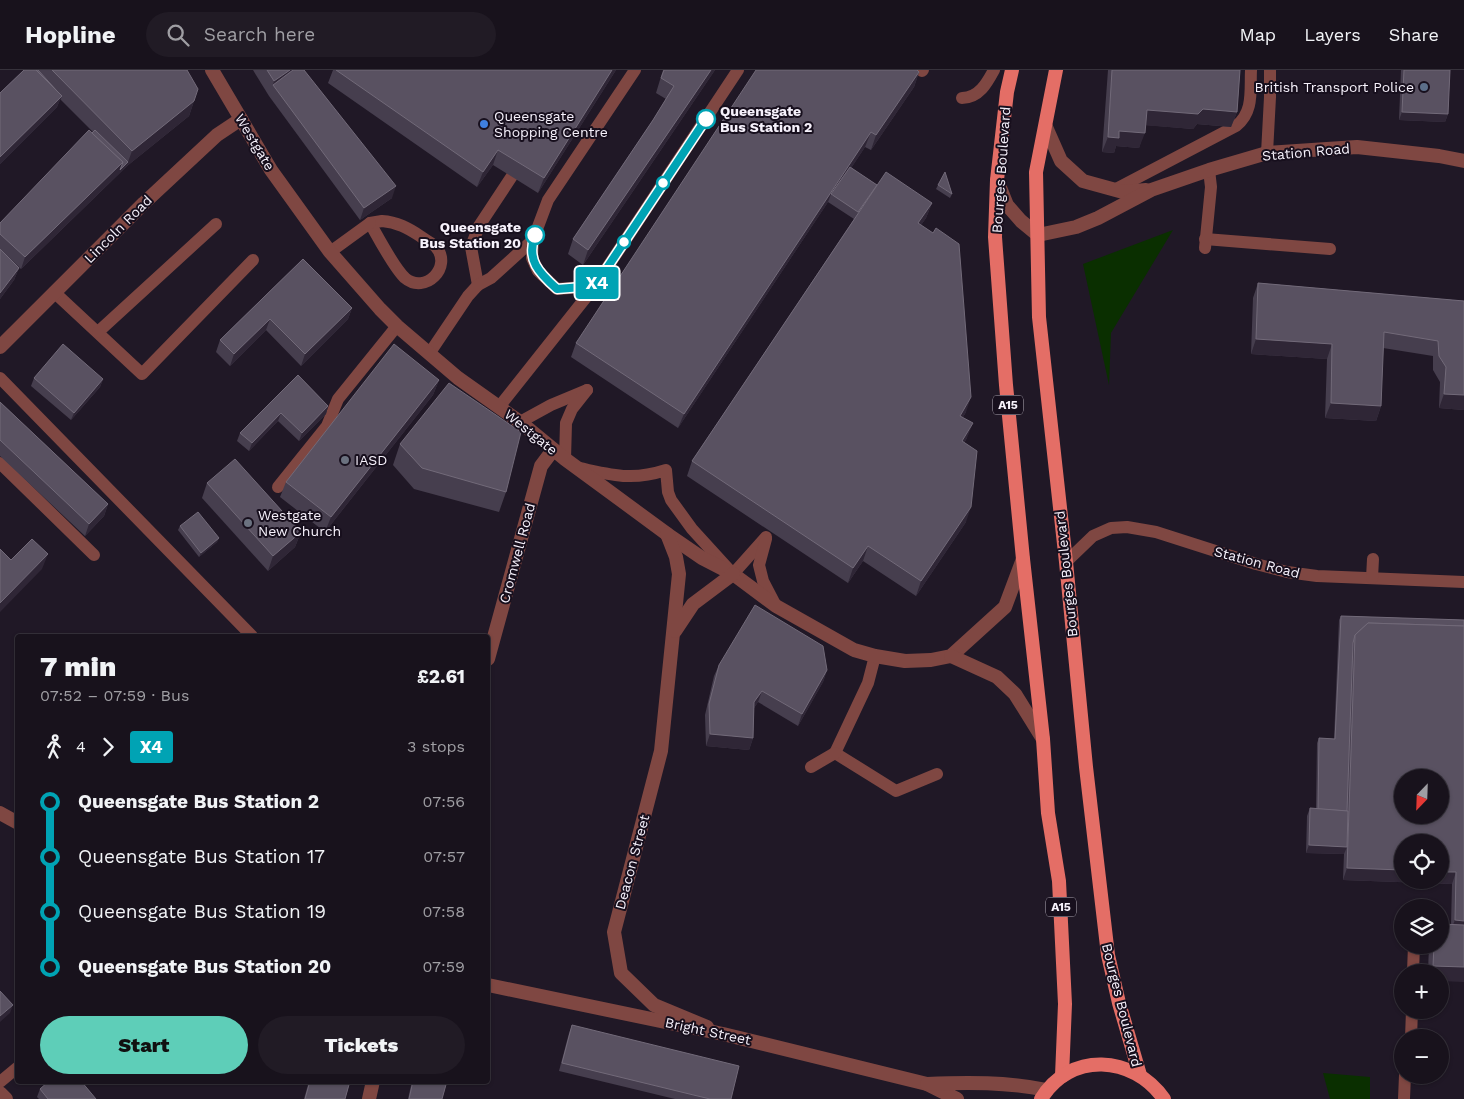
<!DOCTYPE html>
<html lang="en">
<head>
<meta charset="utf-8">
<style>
  :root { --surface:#18121c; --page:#211b25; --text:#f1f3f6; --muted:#9f9ea3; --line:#36323b; --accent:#5eceb8 }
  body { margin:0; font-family:"Work Sans",sans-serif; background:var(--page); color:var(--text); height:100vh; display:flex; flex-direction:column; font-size:19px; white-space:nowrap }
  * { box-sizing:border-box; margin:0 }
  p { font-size:16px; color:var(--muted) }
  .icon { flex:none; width:28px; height:28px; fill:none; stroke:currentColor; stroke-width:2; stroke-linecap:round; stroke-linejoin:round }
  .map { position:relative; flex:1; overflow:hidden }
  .drawer { position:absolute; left:15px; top:564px; width:475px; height:450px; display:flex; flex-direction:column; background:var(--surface); border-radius:5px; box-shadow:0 1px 4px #0004,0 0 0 1px var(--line) }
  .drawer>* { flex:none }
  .badge { padding:0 10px; border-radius:4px; font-size:18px; line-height:32px }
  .needle { width:32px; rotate:203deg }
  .controls { position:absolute; left:1394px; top:699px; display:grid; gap:10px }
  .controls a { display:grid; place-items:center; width:55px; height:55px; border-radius:50%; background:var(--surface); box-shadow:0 1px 4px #0004,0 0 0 1px var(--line); font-size:25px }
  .map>.badge { position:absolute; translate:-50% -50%; box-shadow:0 0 0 2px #fff }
  .legs { display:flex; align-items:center; gap:8px; height:55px; padding:0 25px; font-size:16px }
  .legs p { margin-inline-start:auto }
  .overview { display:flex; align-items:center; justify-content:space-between; height:85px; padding:0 25px }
  h1 { font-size:28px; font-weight:800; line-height:38px }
  .primary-button { display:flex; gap:10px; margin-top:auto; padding:10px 25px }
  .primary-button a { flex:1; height:58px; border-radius:30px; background:var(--accent); color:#111; font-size:20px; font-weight:800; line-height:58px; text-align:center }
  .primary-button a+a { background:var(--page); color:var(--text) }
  ul { padding:0 25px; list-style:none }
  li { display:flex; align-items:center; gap:18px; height:55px; font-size:19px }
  li i { display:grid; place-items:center; width:8px; height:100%; margin:0 6px; background:currentColor }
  li i::after { content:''; width:12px; height:12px; margin:-6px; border:4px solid; border-radius:50%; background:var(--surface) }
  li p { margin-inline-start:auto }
  li:first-child i { background:linear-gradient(#0000 50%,currentColor 0) }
  li:last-child i { background:linear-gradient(currentColor 50%,#0000 0) }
  header { display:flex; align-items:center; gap:30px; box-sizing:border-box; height:70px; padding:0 25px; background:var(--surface); border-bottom:1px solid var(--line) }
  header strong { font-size:24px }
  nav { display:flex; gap:28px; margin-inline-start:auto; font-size:18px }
  .search { width:350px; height:45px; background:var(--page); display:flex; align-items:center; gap:12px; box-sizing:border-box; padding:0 18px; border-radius:28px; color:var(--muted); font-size:19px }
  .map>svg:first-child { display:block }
</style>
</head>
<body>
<header>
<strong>Hopline</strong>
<div class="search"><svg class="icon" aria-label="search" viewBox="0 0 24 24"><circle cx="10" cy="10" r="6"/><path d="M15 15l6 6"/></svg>Search here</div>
<nav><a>Map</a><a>Layers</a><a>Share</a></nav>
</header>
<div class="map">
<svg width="1464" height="1029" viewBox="0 0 1464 1029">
  <rect width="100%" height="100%" fill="#201826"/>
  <g fill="#0a2f00">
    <path d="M1173,160L1111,263L1109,315L1083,194Z"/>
    <path d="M1323,1003L1370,1007V1029H1330Z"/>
  </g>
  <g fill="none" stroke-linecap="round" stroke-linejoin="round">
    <g stroke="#7f4742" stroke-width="12">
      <path d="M922,1L923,0"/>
      <path d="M962,28C979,28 987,13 994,0"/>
      <path d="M1267,83L1270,27V0"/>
      <path d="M1114,120L1236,56C1254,42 1250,21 1251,0"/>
      <path d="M382,151C397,152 408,158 420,166C425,170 432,173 436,177C453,197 425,225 405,208C394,198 378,167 370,153Z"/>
      <path d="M1205,169L1330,179"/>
      <path d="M1205,178L1211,117L1209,100"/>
      <path d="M330,182L370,153"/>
      <path d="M478,215L471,177L479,156L512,106"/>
      <path d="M595,216L557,219L538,201L532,188L533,170L548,130L635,0"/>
      <path d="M54,222L142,304L253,190"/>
      <path d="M98,262L216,154"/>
      <path d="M429,284L468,226L478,215L491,208L533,170"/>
      <path d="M0,308L252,566"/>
      <path d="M499,337L595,216L738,0"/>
      <path d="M520,352L551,335L587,320"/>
      <path d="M565,389L566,353L572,339L587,320"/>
      <path d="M0,393L94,485"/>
      <path d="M579,398C613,405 632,411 666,400L668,422L671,430L692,459L733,504L766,467"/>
      <path d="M278,417L327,356L338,329L397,256"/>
      <path d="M766,469L759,495L763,511L776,536"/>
      <path d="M1066,492L1093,466L1111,458L1127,457L1156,462L1256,494L1287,502L1317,506L1464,512"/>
      <path d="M1372,508L1373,489"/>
      <path d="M835,683L896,721L937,704"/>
      <path d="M835,683L868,613L875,586"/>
      <path d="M811,697L835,683"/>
      <path d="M1413,902L1414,875"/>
      <path d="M1411,968L1412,940"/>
      <path d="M0,1012L18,997"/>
      <path d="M1404,1029L1405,1005"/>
    </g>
    <g stroke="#7f4742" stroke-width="14">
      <path d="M212,0L271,100L330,182L380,239L397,256L458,308L520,352L565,389L667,464L702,488L733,504L776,536L854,580L875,586L905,591L931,590L951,586L1005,537L1023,489"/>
      <path d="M1046,57L1061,91L1083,111L1123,122L1146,120"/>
      <path d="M997,110L1007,135L1021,151L1038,165L1076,157L1098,148L1151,120L1209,100L1267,83L1357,77L1439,86L1464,91"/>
      <path d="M0,277L144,133L217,65L241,49"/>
      <path d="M667,464L676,487L679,504L661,681L614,862L621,903L654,935L707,957"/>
      <path d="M675,561L693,534L733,504"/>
      <path d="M951,586L997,607L1015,624L1043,669"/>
      <path d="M488,589L541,396L553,380"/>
      <path d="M0,1023L6,1029"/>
      <path d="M369,1029L373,1011"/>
    </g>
    <g stroke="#7f4742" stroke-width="14">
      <path d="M0,743L18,753"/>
      <path d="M488,915L723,964L927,1014L957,1029"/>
      <path d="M927,1014C969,1012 1006,1012 1047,1020"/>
    </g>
    <g stroke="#e46e66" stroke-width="14">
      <path d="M1012,0L1007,22L997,110L995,167L1006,315L1023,489L1043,669L1048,743L1059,811L1065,934L1062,1006"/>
      <path d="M1056,0L1036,102L1039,247L1066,492L1086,697L1108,885L1119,933L1140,1005"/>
      <path d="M1041,1029C1070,981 1133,985 1164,1029"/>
    </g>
  </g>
  <g fill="#463e4e">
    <path d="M24,0H187L194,31L189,46L127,96L21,199L3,182L19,198L14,210L0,229V153L93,62L60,29L57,37L0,94V23Z"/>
    <path d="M253,0H304L392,128L360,150L269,26Z"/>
    <path d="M333,0H616L538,123L493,95L477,117L328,13Z"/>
    <path d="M663,0H715L583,195L568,184L573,169L653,50L666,29L656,23Z"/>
    <path d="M1108,0H1240L1237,42L1231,57L1197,54L1193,59L1146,55L1139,78L1116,76L1114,83L1102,82Z"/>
    <path d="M1401,0H1450L1448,44L1445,52L1399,50Z"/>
    <path d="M919,2L914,17L871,80L865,77L851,98L877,115L932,133L926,148L921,155L966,342L963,347L967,368L964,373L966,452L916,526L863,491L848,513L687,406L692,391L854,149L828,132L678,358L571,287L576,273Z"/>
    <path d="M938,115L952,124L950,128L936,119Z"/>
    <path d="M303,189L352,238L348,249L301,296L266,260L230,296L216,282L220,270Z"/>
    <path d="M1258,213L1464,231V340L1439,338L1440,312L1433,300V286L1383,278L1381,336L1376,351L1325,348L1327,289L1251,284L1253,228Z"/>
    <path d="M298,305L328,336L326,344L299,371L278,351L249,381L237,371L240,363Z"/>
    <path d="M34,308L103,309L100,317L71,350L31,316Z"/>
    <path d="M439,310L433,325L325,462L280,427L286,412Z"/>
    <path d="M0,332L108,434L104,446L85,466L0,386Z"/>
    <path d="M400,374L506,422L499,442L414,419L393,395Z"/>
    <path d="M207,413L301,462L295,477L268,501L202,428Z"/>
    <path d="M180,456L219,468L217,472L199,487L178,460Z"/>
    <path d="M1341,546L1464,550V912L1440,902H1428L1429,875H1440L1451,855L1452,814L1343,810L1344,784L1306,783L1307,746L1310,738L1316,739L1317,673L1319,668L1334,669L1339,550Z"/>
    <path d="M719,595L827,600L823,612L798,656L758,632L754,638L753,668L749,680L706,676L705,645L714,606Z"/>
    <path d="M572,955L731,1029H675L559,1001L569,963Z"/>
    <path d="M309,1011H350L345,1029H304Z"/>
    <path d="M412,1011H447L442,1029H408Z"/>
    <path d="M40,1019L96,1029H39L37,1027Z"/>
  </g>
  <g fill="#2f2636">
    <path d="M290,0H298L273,15L274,11Z"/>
    <path d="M612,0H616L538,123L544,108Z"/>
    <path d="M711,0H715L583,195L588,180Z"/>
    <path d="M919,2L914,17L871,80L876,65Z"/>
    <path d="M62,26L57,37L0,94V87Z"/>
    <path d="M194,31L189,46L127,96L21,199L25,187L123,92H128L132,81Z"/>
    <path d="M1203,39L1237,42L1231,57L1197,54L1193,59L1142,55L1147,40Z"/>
    <path d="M1402,42L1448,44L1445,52L1399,50Z"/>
    <path d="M1119,61L1145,63L1139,78L1116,76L1114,83L1102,82L1108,67Z"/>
    <path d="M871,62L865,77L833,126L831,124L828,132L678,358L684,344Z"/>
    <path d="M498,80L493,95L477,117L483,102Z"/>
    <path d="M396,116L392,128L360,150L364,138Z"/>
    <path d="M932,133L926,148L912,168L918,153Z"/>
    <path d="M19,198L14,210L0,229V223Z"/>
    <path d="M352,238L348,249L301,296L305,284Z"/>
    <path d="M270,249L266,260L230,296L234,284Z"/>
    <path d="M1256,269L1332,274L1327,289L1251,284Z"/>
    <path d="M103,309L100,317L71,350L74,343Z"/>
    <path d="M439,310L433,325L325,462L331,447Z"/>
    <path d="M1444,324L1464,325V340L1439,338Z"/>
    <path d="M971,327L966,342L955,361L960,346Z"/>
    <path d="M1331,333L1381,336L1376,351L1325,348Z"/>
    <path d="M328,336L326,344L299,371L302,363Z"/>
    <path d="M281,343L278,351L249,381L252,373Z"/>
    <path d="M973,353L967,368L956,386L962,371Z"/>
    <path d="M108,434L104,446L85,466L89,454Z"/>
    <path d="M971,437L966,452L916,526L921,511Z"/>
    <path d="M301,462L295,477L268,501L273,486Z"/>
    <path d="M219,468L217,472L199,487L201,483Z"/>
    <path d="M868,476L863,491L848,513L853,498Z"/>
    <path d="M48,484L42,499L0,542V533Z"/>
    <path d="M827,600L823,612L798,656L802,644Z"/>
    <path d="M762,621L758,632L750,644L754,632Z"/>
    <path d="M710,664L753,668L749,680L706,676Z"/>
    <path d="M1309,775L1347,777L1344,784L1306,783Z"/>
    <path d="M1347,798L1402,800V810H1440V802H1456L1452,814L1343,810Z"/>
    <path d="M1455,850L1464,851V862H1450Z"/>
    <path d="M1433,896L1464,897V912L1440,911V902H1431Z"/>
    <path d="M13,935L10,943L0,952V946Z"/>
  </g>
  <g fill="#595161" stroke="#726a79" fill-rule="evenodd">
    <path d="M24,0H36L62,26L0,87V23Z"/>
    <path d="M36,0H38L57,21Z"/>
    <path d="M52,0H187L198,19L194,31L132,81Z"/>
    <path d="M267,0H290L274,11Z"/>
    <path d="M293,0H304L396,116L364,138L273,15Z"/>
    <path d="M336,0H612L544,108L498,80L483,102Z"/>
    <path d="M664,0H711L588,180L573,169L653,50L674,16L661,8Z"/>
    <path d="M756,0H917L919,2L876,65L871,62L684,344L576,273Z"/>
    <path d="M1112,0H1240L1237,42L1203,39L1198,44L1147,40L1145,63L1119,61V68L1108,67Z"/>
    <path d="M1404,0H1450L1448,44L1402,42Z"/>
    <path d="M89,60L123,92L25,187L0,164V153Z"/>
    <path d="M95,60L128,92L120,100L123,92L92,63Z"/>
    <path d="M850,97L877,115L858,142L831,124Z"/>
    <path d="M886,102L932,133L918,153L933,163L936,158L959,174L971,327L960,346L973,353L962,371L977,381L971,437L921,511L868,476L853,498L692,391Z"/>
    <path d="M945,102L952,124L938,115Z"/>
    <path d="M0,179L19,198L0,223Z"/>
    <path d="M303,189L352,238L305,284L270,249L234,284L220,270Z"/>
    <path d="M1258,213L1464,231V325L1444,324L1446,297L1439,286L1438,271L1384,262L1381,336L1331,333L1332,274L1256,269Z"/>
    <path d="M63,274L103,309L74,343L34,308Z"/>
    <path d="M394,274L439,310L331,447L286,412Z"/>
    <path d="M298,305L328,336L302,363L281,343L252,373L240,363Z"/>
    <path d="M449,313L521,362L506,422L422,398L400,374Z"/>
    <path d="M0,332L108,434L89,454L0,370Z"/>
    <path d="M235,389L301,462L273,486L207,413Z"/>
    <path d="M198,442L219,468L201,483L180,456Z"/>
    <path d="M32,469L48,484L0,533V479L11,490Z"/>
    <path d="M755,535L823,576L827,600L802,644L762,621L754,632L753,668L710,664L709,634L719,595Z"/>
    <path d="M1341,546L1464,550V556L1368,553L1355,565L1353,573L1347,741L1318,739L1319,668L1335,669Z"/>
    <path d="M1368,553L1464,556V851L1455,850L1456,802H1440V772H1402V800L1347,798L1355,565ZM1402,708H1440V745H1402Z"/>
    <path d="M1310,738L1348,741L1347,777L1309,775Z"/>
    <path d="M1440,854L1464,855V897L1433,896L1434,875H1440Z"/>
    <path d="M0,921L13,935L0,946Z"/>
    <path d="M572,955L739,996L731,1029H710L562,993Z"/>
    <path d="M49,1011H81L96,1029H48L40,1019Z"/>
    <path d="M310,1011H350L345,1029H305Z"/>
    <path d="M413,1011H447L442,1029H409Z"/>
  </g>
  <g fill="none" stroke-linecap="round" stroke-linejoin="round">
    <defs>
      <path id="line-1" d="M535,165C526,190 539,203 557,219L595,216L706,49"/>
    </defs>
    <use href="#line-1" stroke="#fff" stroke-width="11"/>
    <use href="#line-1" stroke="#00a3b4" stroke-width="8"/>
  </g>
  <circle fill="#5c6f8a" stroke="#170f1d" stroke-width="2" cx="1424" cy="17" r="5"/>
  <g fill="#fff" stroke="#00a3b4" stroke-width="2.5">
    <circle cx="706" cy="49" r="9"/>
    <circle cx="663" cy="113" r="6"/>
    <circle cx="535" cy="165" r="9"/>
    <circle cx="624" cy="172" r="6"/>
  </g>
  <circle fill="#3f7fe0" stroke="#170f1d" stroke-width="2" cx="484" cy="54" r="5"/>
  <g fill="#6b7280" stroke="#170f1d" stroke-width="2">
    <circle cx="345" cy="390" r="5"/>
    <circle cx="248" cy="453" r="5"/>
  </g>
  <g text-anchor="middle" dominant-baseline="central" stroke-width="4" stroke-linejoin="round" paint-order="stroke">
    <g fill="#170f1d" stroke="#b3adb8" stroke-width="1">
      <rect x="993" y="325.5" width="30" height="19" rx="4"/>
      <rect x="1046" y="827.5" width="30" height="19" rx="4"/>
    </g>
    <g font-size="12" font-weight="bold" fill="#f6f1fb">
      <text x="1008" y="335">A15</text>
      <text x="1061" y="837">A15</text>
    </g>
    <g font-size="14" fill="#f6f1fb" stroke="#170f1d" text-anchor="start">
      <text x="1414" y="17" text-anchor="end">British Transport Police</text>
      <text x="494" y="46">Queensgate<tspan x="494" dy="16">Shopping Centre</tspan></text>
      <text x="355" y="390">IASD</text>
      <text x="258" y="445">Westgate<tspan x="258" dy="16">New Church</tspan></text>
    </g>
    <g font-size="14" font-weight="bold" fill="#f6f1fb" stroke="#170f1d" text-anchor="start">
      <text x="720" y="41">Queensgate<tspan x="720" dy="16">Bus Station 2</tspan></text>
      <text x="521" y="157" text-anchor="end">Queensgate<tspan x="521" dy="16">Bus Station 20</tspan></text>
    </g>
    <g font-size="14" fill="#f6f1fb" stroke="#170f1d">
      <text transform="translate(255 72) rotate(59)">Westgate</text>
      <text transform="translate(1306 82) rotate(-5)">Station Road</text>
      <text transform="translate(1001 100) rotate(-86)">Bourges Boulevard</text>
      <text transform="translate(118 159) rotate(-45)">Lincoln Road</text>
      <text transform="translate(531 362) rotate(39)">Westgate</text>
      <text transform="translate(517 483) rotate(-75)">Cromwell Road</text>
      <text transform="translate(1257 492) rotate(15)">Station Road</text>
      <text transform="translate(1066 504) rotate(-96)">Bourges Boulevard</text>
      <text transform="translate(632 792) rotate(-75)">Deacon Street</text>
      <text transform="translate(1122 935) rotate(76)">Bourges Boulevard</text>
      <text transform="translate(708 961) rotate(12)">Bright Street</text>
    </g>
  </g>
</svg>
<div class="controls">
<a><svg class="needle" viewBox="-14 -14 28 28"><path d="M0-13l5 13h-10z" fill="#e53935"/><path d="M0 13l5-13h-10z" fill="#9f9ea3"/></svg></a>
<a><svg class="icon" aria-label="locate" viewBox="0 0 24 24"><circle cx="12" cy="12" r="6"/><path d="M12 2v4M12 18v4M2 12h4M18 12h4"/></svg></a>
<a><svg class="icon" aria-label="layers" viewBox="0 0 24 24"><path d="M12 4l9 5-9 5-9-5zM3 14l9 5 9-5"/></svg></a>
<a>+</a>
<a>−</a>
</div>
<b class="badge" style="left:597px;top:213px;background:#00a3b4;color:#fff">X4</b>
<section class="drawer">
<div class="overview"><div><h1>7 min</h1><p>07:52 – 07:59 · Bus</p></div><b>£2.61</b></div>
<div class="legs"><svg class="icon" aria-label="walk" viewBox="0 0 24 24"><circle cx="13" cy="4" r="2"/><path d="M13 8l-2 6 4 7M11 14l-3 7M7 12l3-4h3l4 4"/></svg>4<svg class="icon" aria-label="forward" viewBox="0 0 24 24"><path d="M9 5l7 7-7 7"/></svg><b class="badge" style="background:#00a3b4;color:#fff">X4</b><p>3 stops</p></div>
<ul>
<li><i style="color:#00a3b4"></i><b>Queensgate Bus Station 2</b><p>07:56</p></li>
<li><i style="color:#00a3b4"></i><span>Queensgate Bus Station 17</span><p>07:57</p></li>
<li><i style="color:#00a3b4"></i><span>Queensgate Bus Station 19</span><p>07:58</p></li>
<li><i style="color:#00a3b4"></i><b>Queensgate Bus Station 20</b><p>07:59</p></li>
</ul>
<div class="primary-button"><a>Start</a><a>Tickets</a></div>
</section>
</div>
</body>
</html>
